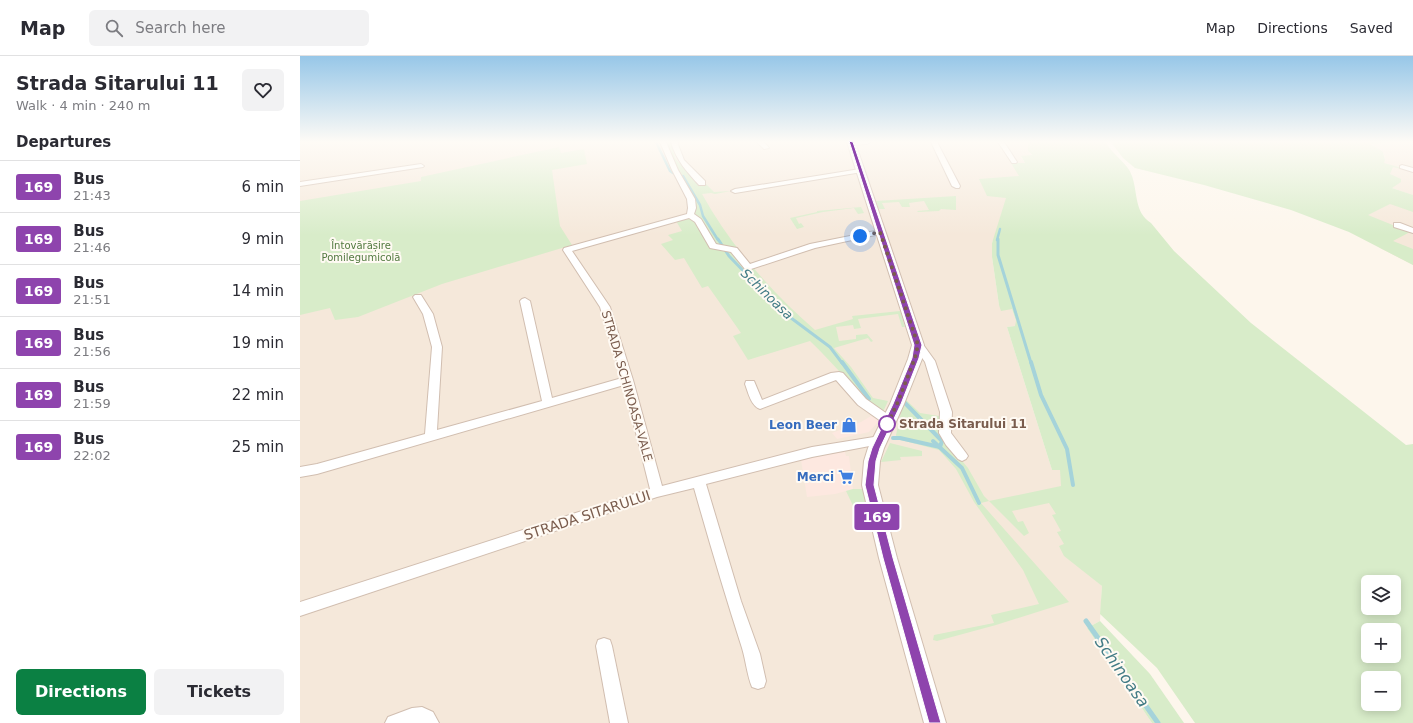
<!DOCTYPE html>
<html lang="en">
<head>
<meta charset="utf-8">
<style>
  :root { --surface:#fff; --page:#f2f2f3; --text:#2b2b33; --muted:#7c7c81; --line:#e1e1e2; --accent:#0b8043 }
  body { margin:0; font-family:"DejaVu Sans",sans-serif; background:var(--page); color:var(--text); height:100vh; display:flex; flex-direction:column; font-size:15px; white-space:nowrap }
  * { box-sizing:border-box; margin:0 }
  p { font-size:13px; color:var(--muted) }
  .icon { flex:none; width:22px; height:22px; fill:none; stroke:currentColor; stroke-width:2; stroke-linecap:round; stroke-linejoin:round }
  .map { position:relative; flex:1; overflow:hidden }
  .drawer { display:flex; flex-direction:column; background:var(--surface); width:300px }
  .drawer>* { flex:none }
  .badge { padding:0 8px; border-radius:3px; font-size:14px; line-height:26px }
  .tools { position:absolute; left:1061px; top:519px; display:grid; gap:8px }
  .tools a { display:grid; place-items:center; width:40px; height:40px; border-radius:6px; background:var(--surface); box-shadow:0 2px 10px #0003; font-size:20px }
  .you { position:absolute; width:20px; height:20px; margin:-10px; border:3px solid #fff; border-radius:50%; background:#1a73e8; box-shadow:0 0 0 6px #1a73e833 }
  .map>.badge { position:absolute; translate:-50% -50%; box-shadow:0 0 0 2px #fff }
  h2 { padding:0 16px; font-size:15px; line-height:36px }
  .round { display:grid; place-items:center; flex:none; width:42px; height:42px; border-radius:6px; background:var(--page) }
  .summary { display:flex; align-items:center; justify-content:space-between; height:68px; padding:0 16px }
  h1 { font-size:19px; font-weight:800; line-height:30px }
  .cta { display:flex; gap:8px; margin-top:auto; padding:8px 16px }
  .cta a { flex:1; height:46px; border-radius:6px; background:var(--accent); color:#fff; font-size:16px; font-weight:800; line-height:46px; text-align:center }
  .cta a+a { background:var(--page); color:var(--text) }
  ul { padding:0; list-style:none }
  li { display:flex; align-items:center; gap:12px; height:52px; padding:0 16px; border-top:1px solid var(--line) }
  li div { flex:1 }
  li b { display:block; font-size:15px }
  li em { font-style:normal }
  li .badge { min-width:44px; font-weight:700; text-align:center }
  header { display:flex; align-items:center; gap:24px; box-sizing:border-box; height:56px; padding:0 20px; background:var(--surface); border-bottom:1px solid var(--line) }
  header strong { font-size:19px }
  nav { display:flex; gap:22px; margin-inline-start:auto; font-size:14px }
  .search { width:280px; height:36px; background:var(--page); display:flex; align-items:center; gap:10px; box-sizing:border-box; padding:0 14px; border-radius:6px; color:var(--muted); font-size:15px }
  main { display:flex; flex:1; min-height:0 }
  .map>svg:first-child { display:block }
</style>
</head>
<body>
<header>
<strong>Map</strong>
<div class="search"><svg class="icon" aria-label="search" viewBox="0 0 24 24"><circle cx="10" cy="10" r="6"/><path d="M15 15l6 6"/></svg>Search here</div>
<nav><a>Map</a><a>Directions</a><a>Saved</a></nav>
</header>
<main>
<section class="drawer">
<div class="summary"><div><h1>Strada Sitarului 11</h1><p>Walk · 4 min · 240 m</p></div><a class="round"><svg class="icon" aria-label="heart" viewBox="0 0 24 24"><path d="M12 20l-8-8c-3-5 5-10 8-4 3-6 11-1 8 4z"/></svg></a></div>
<h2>Departures</h2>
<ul>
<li><span class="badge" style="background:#8e44ad;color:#fff">169</span><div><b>Bus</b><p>21:43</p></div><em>6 min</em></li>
<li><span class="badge" style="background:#8e44ad;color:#fff">169</span><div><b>Bus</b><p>21:46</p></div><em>9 min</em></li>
<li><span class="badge" style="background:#8e44ad;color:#fff">169</span><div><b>Bus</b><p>21:51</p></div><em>14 min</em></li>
<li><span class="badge" style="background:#8e44ad;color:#fff">169</span><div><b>Bus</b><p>21:56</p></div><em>19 min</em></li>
<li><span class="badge" style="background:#8e44ad;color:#fff">169</span><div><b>Bus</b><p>21:59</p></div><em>22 min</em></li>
<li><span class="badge" style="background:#8e44ad;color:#fff">169</span><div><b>Bus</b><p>22:02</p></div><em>25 min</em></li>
</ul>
<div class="cta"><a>Directions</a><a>Tickets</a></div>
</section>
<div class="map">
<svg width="1113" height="667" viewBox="0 0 1113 667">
  <rect width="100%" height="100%" fill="#fdf6ec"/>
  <g fill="#f5e8da">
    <path d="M0,86H728V95L732,100L721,101L725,107L692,187V201L699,249L712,253L716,265V270L707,271L752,414H760L792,521L802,530L800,565L787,572L852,667H0Z"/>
    <path d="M1085,86H1113V209L1080,192L1057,164L1109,138L1092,132L1089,118L1081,109L1085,104L1084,98L1071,87H1086Z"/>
  </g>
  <g fill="#fde8e0">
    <path d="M571,360L579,365L569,376L537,383L532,377L561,366Z"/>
    <path d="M531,395L532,398L545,396L546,400H549L553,433L535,438L507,441L501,404Z"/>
  </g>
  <g fill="#d8ecc9" fill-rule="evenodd">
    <path d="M366,86H371L375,102L399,130L406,128L414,136L431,135L415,138L411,137L402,138C431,190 470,235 515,274L553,263L552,260L600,255L605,271H602L598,258L558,263L561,272L554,273L553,269L536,271L539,285L556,283V279L567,278L573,285L571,286L568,282L534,292L551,311L573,342L588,345L583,356C555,337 535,308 510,285L448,304L433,280L441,277L408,230L402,232L384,202L375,204L361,188L373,184L368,179L382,175L376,165L395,160L394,147Z"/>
    <path d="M728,86H806C812,99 828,107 832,120C838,137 834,156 851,167L874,195L951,267L1106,389L1113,388V667H895L857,612L800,558L802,530L764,500L759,490L764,488L757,476L761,475L752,459L756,458L749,447L712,455L718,466L723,465L729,477L724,480L689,445L681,447L769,546L696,569L637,585L633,584L634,579L694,567L691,559L739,548L723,514L674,446L656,413L639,394L597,383L596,379L604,342L620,357L639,360L641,375L648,388L668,412L684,440L689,445L761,430L760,414H752L707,271L715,270L716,265L712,253L701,255L699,249L692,201V187L706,142L687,140L679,123L719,120L711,107H725L721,100L732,99L728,95ZM1068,526H1094V552H1068ZM1068,574H1094V600H1068ZM1068,622H1094V648H1068Z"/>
    <path d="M811,86H1085L1087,87L1071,88L1083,96L1085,104L1084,107L1102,112L1101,113L1093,111L1090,118L1101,123V126L1092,132L1113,139V156L1090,148L1068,159L1110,176L1093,185L1113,193V209L1049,176L991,154L904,129L835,112L823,102Z"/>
    <path d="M259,91L261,97L284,93L287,108L252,114L260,170L272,189L142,228L58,261L35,264L30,252L0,259V145L121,125V121Z"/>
    <path d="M656,140V154L641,153L639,155L618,156L617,155L629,154L624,145L609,147L610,151H602L599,146L582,147L585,153H579L576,145Z"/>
    <path d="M561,151L564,157L558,158L554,152L523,156L496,162L499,168L501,167L504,171L497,173L490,162L517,156V155Z"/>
    <path d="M590,387L622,395V400L600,401L601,404L581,406Z"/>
    <path d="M553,433H564L568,453L566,455L556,456L546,435Z"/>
    <path d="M800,565L850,618L884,667H852L787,572Z"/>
  </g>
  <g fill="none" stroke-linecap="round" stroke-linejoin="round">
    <g stroke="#a5d3da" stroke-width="2.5">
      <path d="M356,86L370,115L373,117"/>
      <path d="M383,120L400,149L403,160L418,184"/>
      <path d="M697,184L700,173"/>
    </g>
    <g stroke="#a5d3da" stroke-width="3">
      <path d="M418,183L429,200L483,256L530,291L542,307"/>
      <path d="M698,183V199L731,307"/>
    </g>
    <g stroke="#a5d3da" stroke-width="4">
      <path d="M542,306L569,343"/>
      <path d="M731,306L741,339L767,393L773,429"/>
      <path d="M593,382H600L640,391L642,385L604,346"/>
      <path d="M633,385L662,412L679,447"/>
    </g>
    <path stroke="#a5d3da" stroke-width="5" d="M786,565L858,667"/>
    <defs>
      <g id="minor">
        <path d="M360,86H366L378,114L395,143L396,152L394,158L401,163L416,188L437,192L450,208L510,188L580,174L584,176L580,178L515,192L448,214L445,213L431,196L410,192L395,166L389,162L272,195L310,251L333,324L362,430L512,391L580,380L584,381L586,384L584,387L580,388L512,401L406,428L441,545L460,598L466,625L464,631L458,633L452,631C447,619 446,605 442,592C425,539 409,485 394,432L357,441L0,560V546L350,433L324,329L17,418L0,421V411L17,408L125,378L132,291L123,258L113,241L115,239H121L133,258L142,291L137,374L242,345L220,245L222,243L225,242L230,245L252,342L322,322L300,251L263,194L264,192L387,158L388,152L387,143L372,114Z"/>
        <path d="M371,86H377L384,104L405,125V129H399C387,116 376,104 371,86Z"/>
        <path d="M457,86H464L469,92L464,93Z"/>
        <path d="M548,86H570L567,88L551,89L549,88Z"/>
        <path d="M631,86H637L660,130L659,132H656L652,130Z"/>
        <path d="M698,86H704L717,106L716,107H712Z"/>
        <path d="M121,108L124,110L123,111L0,130V126Z"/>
        <path d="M1102,109L1113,112V116L1100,112V110Z"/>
        <path d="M560,113L563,115L562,116L435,137L431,135L435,133Z"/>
        <path d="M1094,167H1100L1113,172V177L1094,171Z"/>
        <path d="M618,286L622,287L635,305L652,356L651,377L666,397L668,400L666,403L662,405L658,403L646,389L639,377L640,356L625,306L613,289Z"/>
        <path d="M539,316L543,317L566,343L593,362L595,365L593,368L589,369L585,368L558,349L536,324L460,353C451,350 448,336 445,328L446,325H454L462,344L531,317Z"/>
        <path d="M304,582L310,584L312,590L328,667H310L296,590L298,584Z"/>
        <path d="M122,651L133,656L139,667H85L88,661L112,652Z"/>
      </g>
      <path id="tertiary" d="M547,86H555L624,289L622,303L604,348L584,392L580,405L578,429L597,502L646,667H624L579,502L562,429L564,405L568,392L590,348L608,303L612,289Z"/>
    </defs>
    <use href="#minor" stroke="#d1beb0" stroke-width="2"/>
    <use href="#tertiary" stroke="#d1beb0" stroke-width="2"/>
    <use href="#minor" fill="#fff" fill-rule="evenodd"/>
    <use href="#tertiary" fill="#fff" fill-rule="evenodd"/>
  </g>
  <linearGradient id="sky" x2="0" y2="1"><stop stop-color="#97c7e8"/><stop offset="0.48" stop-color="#fefbf6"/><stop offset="1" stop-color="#fefbf6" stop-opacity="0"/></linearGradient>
  <rect width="1113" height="179" fill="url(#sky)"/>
  <path fill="#8e44ad" stroke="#fff" d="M549,85L553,86L622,289L619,302L601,348L580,392L576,405L574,429L593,502L641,667H629L583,502L565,429L568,405L572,392L593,348L612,302L614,289Z"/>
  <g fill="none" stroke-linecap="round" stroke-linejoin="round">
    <path stroke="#7a5c4d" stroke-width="4" stroke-dasharray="0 7.2" d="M560,180L580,176L618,289L615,302L597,348L587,369V368"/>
  </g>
  <defs>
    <symbol id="shop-bare" viewBox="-9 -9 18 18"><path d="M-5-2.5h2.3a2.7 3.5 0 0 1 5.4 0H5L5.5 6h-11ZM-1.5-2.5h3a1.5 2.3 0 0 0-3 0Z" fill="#3f7fe0" stroke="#fffaf3" stroke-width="2.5" paint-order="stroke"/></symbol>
    <symbol id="supermarket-bare" viewBox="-9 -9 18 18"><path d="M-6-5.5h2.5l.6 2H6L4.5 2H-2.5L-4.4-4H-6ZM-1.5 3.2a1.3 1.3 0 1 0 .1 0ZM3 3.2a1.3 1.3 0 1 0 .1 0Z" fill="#3f7fe0" stroke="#fffaf3" stroke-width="2.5" paint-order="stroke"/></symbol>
  </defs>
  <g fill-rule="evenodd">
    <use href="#shop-bare" x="538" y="358" width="22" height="22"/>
    <use href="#supermarket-bare" x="535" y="410" width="22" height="22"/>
  </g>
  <circle fill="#fff" stroke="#8e44ad" stroke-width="2" cx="587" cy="368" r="8"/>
  <g text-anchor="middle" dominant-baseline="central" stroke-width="4" stroke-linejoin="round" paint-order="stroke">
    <g font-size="10" fill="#537a41" stroke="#fffaf3">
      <text x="61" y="189">Întovărășire<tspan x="61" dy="12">Pomilegumicolă</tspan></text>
    </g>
    <g font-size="12" fill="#7a5c4d" stroke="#fffaf3">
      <text transform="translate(327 330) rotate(74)">STRADA SCHINOASA-VALE</text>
    </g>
    <g font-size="12" font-weight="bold" fill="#7a5c4d" stroke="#fffaf3" text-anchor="start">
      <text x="599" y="368">Strada Sitarului 11</text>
    </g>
    <g font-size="12" font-weight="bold" fill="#366cbe" stroke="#fffaf3" text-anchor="end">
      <text x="537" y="369">Leon Beer</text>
      <text x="534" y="421">Merci</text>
    </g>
    <g font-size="13" font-style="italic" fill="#437c86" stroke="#fffaf3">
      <text transform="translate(467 238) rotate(44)">Schinoasa</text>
    </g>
    <g font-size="14" fill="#7a5c4d" stroke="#fffaf3">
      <text transform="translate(287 459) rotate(-18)">STRADA SITARULUI</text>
    </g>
    <g font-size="16" font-style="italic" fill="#437c86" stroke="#fffaf3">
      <text transform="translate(822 616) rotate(55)">Schinoasa</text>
    </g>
  </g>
</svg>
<div class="tools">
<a><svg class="icon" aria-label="layers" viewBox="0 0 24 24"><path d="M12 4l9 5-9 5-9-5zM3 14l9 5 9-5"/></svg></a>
<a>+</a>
<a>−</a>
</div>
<div class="you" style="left:560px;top:180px"></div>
<b class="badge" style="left:577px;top:461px;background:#8e44ad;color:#fff">169</b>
</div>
</main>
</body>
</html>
